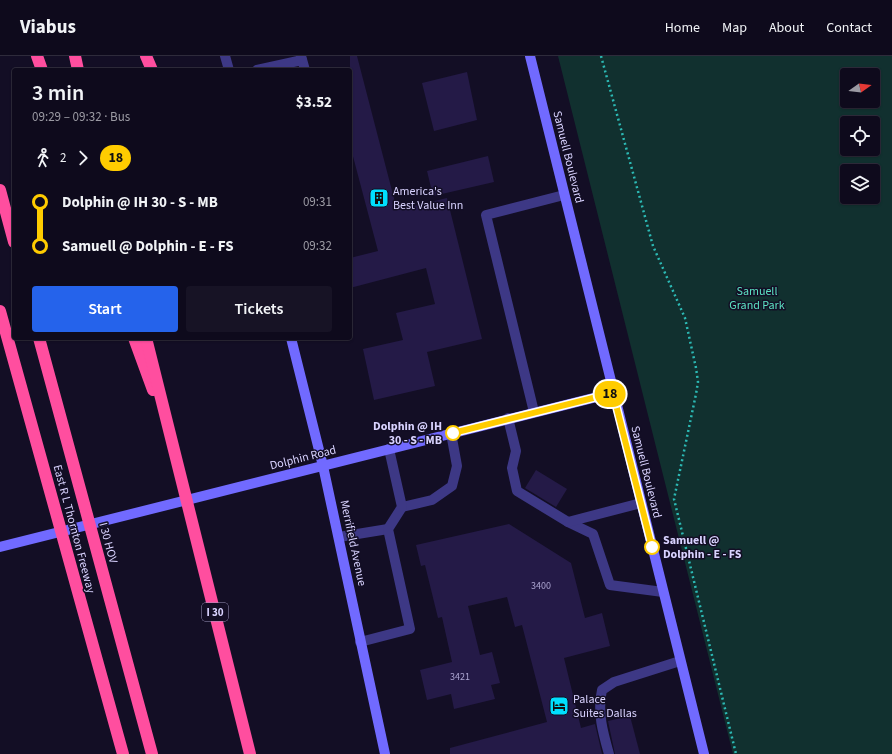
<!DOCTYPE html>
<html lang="en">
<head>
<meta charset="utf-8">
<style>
  :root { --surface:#0e0a1c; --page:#171325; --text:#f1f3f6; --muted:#9b9aa3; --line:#2e2b3b; --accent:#2563eb }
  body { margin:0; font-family:"Source Sans 3",sans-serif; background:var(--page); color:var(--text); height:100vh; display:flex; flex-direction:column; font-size:15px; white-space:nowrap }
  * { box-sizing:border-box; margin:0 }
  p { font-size:13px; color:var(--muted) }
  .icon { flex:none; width:22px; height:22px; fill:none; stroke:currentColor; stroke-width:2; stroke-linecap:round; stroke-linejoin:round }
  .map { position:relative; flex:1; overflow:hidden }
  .drawer { position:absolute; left:12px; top:12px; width:340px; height:272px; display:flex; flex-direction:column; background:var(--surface); border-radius:4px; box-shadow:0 1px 3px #0004,0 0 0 1px var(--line) }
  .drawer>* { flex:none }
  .badge { padding:0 8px; border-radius:13px; font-size:14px; line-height:26px }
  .needle { width:26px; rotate:76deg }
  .buttons { position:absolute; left:840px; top:12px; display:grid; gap:8px }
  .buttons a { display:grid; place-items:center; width:40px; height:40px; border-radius:4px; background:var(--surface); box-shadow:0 1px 3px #0004,0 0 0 1px var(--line); font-size:20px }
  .map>.badge { position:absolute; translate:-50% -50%; box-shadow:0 0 0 2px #fff }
  .legs { display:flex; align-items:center; gap:6px; height:44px; padding:0 20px; font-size:13px }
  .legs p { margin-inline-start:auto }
  .overview { display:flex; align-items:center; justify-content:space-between; height:68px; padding:0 20px }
  h1 { font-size:22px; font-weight:600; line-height:30px }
  .cta { display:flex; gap:8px; margin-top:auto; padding:8px 20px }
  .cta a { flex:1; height:46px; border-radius:4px; background:var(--accent); color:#fff; font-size:16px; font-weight:600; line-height:46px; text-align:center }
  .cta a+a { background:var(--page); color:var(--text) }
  ul { padding:0 20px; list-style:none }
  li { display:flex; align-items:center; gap:14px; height:44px; font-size:15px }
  li i { display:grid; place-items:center; width:6px; height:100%; margin:0 5px; background:currentColor }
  li i::after { content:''; width:10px; height:10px; margin:-5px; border:3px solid; border-radius:50%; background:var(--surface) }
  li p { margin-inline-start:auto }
  li:first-child i { background:linear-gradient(#0000 50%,currentColor 0) }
  li:last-child i { background:linear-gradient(currentColor 50%,#0000 0) }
  header { display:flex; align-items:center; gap:24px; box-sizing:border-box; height:56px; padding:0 20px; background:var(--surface); border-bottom:1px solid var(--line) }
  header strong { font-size:19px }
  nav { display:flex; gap:22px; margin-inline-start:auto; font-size:14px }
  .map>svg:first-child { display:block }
</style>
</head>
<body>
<header>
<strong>Viabus</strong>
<nav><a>Home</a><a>Map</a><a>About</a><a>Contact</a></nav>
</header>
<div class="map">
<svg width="892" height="698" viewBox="0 0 892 698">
  <rect width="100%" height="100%" fill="#130e25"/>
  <path fill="#11302f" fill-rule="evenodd" d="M558,0H892V698H733ZM847,19H873V45H847ZM847,67H873V93H847ZM847,115H873V141H847Z"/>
  <g fill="#241a47">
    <path d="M350,0H357L397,154L447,142L482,283L427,296L435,330L374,344L363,293L403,284L396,257L435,248L426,212L350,232V202L378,195L350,89Z"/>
    <path d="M467,16L477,64L434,75L422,27Z"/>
    <path d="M488,100L494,126L433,140L427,115Z"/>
    <path d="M536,414L567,433L556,451L525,432Z"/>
    <path d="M509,468L571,507L585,562L602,557L610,590L564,602L581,672L595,668L602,698H450V692L547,666L522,569L515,571L507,541L468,550L480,599L492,596L500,627L491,629L495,643L454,653L451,638L427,644L420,614L452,606L442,561L438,562L425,509L421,510L416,489Z"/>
    <path d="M630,660L640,698H615L608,665Z"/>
  </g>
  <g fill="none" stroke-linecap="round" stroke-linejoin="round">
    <path stroke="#2cb9b4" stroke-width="2.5" stroke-dasharray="2 3" stroke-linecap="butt" d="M601,0L653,190L685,262L696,312L698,326L696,338L674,443L736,698"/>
    <g stroke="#3d3885" stroke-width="10">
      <path d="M301,0L305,14"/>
      <path d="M257,14L302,4"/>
      <path d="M534,356L486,159L564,139"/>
      <path d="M508,362L516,395L512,412L517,435L568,466L593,478L610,529L663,536"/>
      <path d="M402,451L432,444L452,430L457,410L451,377"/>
      <path d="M568,466L641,447"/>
      <path d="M339,481L388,473"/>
      <path d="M360,586L410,573L388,473L402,451L389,393"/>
      <path d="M609,698C603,677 597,656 602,634L614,626L680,605"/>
    </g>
    <path stroke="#3d3885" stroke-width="10" d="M225,0L229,14"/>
    <g stroke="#716aff" stroke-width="10">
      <path d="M530,0L704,698"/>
      <path d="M291,282L323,410L385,698"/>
      <path d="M0,491L613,337"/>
    </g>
    <g stroke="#ff4e9f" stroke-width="12">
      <path d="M37,0L42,14"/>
      <path d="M75,0L78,14"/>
      <path d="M146,0L152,14"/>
      <path d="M0,134L14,186"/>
      <path d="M0,255L123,698"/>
      <path d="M39,282L152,698"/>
      <path d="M134,282L153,334"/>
      <path d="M146,282L250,698"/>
    </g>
  </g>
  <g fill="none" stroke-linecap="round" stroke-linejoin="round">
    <defs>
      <path id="line-1" d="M453,377L613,337L652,491"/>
    </defs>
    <use href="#line-1" stroke="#fff" stroke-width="9"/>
    <use href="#line-1" stroke="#fc0" stroke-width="6"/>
  </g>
  <defs>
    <symbol id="building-square" viewBox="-11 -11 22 22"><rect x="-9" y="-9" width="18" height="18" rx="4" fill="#00dffe" stroke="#130e25"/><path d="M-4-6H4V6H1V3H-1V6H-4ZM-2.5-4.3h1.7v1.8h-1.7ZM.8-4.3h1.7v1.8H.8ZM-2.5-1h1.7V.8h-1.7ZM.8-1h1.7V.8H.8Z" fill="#111"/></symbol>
    <symbol id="hotel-square" viewBox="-11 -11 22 22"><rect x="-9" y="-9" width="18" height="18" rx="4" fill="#00dffe" stroke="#130e25"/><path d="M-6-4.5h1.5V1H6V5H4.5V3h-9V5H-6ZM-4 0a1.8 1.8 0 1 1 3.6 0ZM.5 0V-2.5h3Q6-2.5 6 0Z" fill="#111"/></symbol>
  </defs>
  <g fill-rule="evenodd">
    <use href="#building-square" x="368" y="131" width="22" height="22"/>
    <use href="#hotel-square" x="548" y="639" width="22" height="22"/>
  </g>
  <g fill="#fff" stroke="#fc0" stroke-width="2">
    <circle cx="453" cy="377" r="7"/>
    <circle cx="652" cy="491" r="7"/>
  </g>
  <g text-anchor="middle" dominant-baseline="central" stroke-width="3" stroke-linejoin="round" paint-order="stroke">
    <g font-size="10" fill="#aca5d1">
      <text x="541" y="530">3400</text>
      <text x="460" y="621">3421</text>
    </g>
    <rect fill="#130e25" stroke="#9e98be" stroke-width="1" x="202" y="547" width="26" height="18" rx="3"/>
    <g font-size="11" font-weight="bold" fill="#d9d3ff">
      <text x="215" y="556">I 30</text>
    </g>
    <g font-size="12" fill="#d9d3ff" stroke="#130e25">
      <text transform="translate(568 101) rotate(76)">Samuell Boulevard</text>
      <text transform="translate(303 402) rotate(-14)">Dolphin Road</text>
      <text transform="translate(646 416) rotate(76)">Samuell Boulevard</text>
      <text transform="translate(74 473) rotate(75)">East R L Thornton Freeway</text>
      <text transform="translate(108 487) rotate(75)">I 30 HOV</text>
      <text transform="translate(353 487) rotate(78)">Merrifield Avenue</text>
    </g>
    <g font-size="12" fill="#d9d3ff" stroke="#130e25" text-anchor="start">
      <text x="393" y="135">America's<tspan x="393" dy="14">Best Value Inn</tspan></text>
      <text x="573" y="643">Palace<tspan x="573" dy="14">Suites Dallas</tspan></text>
    </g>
    <g font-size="12" fill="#5ce2c3" stroke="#130e25">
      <text x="757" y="235">Samuell<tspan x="757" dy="14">Grand Park</tspan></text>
    </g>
    <g font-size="12" font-weight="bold" fill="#d9d3ff" stroke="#130e25" text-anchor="end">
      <text x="442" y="370">Dolphin @ IH<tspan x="442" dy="14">30 - S - MB</tspan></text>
      <text x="663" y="484" text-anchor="start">Samuell @<tspan x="663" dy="14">Dolphin - E - FS</tspan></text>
    </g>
  </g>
</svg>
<div class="buttons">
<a><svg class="needle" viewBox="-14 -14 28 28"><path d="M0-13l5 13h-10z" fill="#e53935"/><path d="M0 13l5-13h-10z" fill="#9b9aa3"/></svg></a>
<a><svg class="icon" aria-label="locate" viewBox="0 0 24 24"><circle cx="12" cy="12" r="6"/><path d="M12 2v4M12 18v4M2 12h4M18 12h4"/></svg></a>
<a><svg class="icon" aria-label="layers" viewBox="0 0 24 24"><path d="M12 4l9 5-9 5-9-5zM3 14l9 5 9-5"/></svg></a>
</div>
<b class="badge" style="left:610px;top:338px;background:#fc0;color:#111">18</b>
<section class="drawer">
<div class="overview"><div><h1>3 min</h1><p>09:29 – 09:32 · Bus</p></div><b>$3.52</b></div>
<div class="legs"><svg class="icon" aria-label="walk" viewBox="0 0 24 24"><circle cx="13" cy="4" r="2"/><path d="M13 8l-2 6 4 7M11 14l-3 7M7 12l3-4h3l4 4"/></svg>2<svg class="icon" aria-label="forward" viewBox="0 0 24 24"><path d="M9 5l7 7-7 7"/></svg><b class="badge" style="background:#fc0;color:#111">18</b></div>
<ul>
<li><i style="color:#fc0"></i><b>Dolphin @ IH 30 - S - MB</b><p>09:31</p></li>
<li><i style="color:#fc0"></i><b>Samuell @ Dolphin - E - FS</b><p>09:32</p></li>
</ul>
<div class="cta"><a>Start</a><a>Tickets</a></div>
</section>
</div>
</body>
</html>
